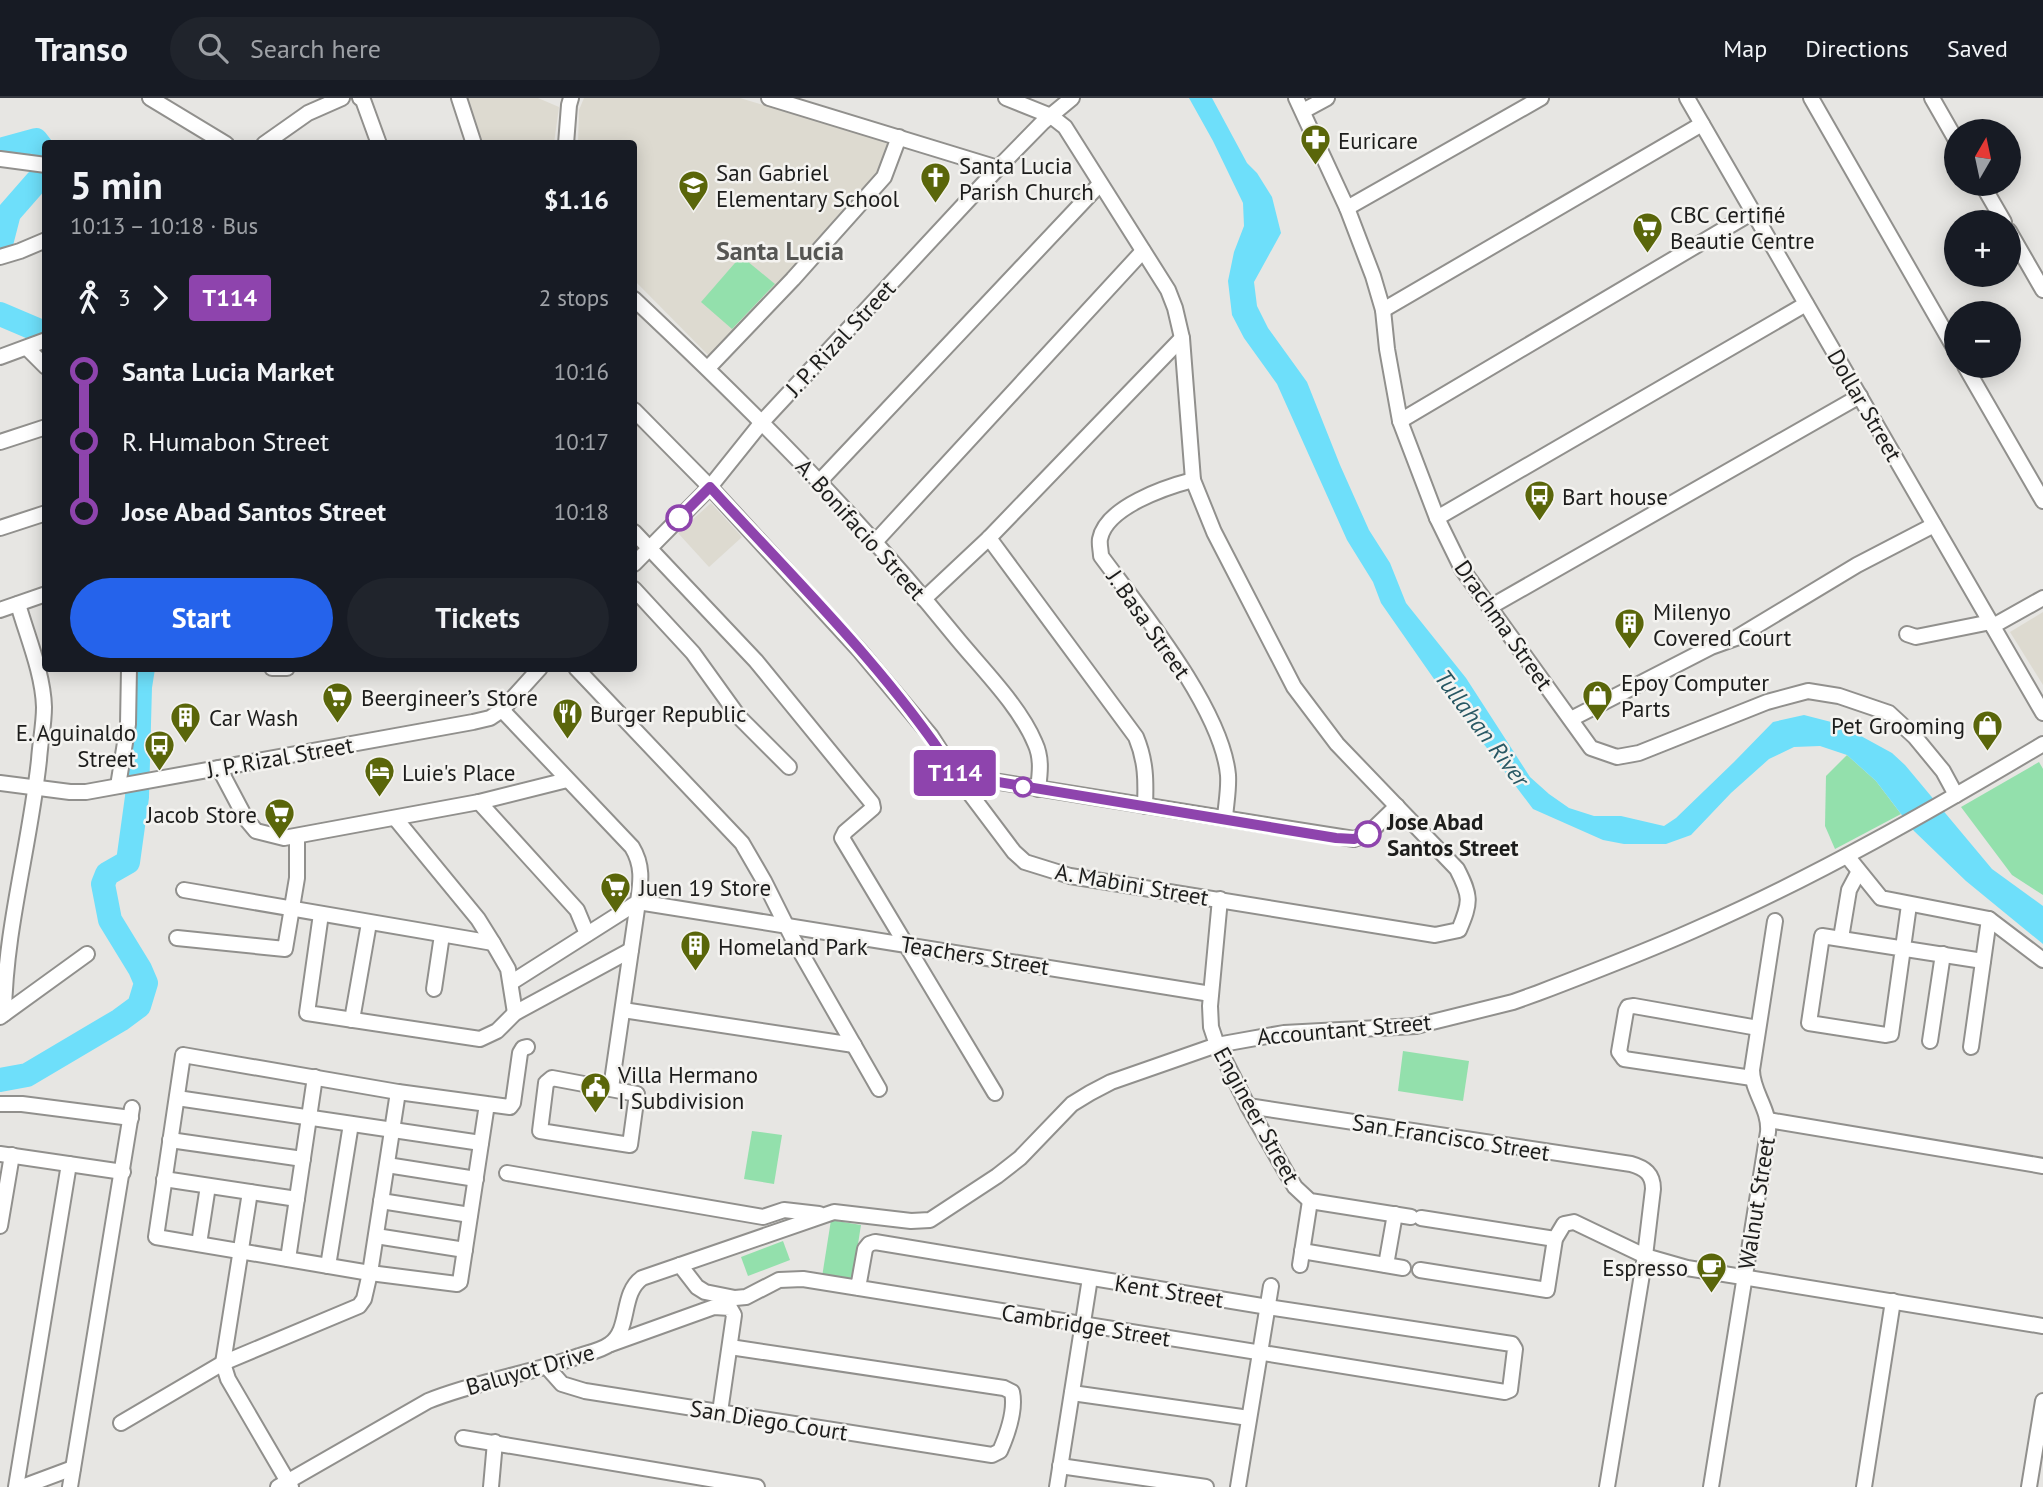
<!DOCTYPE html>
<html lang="en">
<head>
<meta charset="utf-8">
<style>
  :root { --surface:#171b24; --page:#20242c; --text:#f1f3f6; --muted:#9ea1a6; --line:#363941; --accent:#2563eb }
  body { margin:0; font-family:"PT Sans",sans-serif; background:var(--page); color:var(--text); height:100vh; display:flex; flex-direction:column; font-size:26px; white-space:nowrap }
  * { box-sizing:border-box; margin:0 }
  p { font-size:23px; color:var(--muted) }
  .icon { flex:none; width:38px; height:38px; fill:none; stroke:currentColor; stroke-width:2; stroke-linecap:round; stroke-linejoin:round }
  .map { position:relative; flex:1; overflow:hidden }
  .sheet { position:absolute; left:42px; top:42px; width:595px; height:532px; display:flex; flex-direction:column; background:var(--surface); border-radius:7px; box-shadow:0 4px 18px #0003 }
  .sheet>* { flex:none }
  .badge { padding:0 14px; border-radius:5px; font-size:24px; line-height:46px }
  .needle { width:46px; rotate:9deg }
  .fabs { position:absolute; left:1944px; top:21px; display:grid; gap:14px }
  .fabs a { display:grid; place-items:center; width:77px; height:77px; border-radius:50%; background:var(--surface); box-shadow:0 4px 18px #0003; font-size:35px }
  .map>.badge { position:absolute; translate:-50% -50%; box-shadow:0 0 0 4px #fff }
  .legs { display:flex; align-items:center; gap:10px; height:77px; padding:0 28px; font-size:23px }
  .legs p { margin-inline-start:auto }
  .headline { display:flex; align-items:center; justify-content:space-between; height:119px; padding:0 28px }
  h1 { font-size:38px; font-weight:700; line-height:52px }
  .button { display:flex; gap:14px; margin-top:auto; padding:14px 28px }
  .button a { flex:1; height:80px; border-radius:42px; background:var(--accent); color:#fff; font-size:28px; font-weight:700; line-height:80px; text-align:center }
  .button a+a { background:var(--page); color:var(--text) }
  ul { padding:0 28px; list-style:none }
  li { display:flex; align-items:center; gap:24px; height:70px; font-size:26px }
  li i { display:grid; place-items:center; width:10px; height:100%; margin:0 9px; background:currentColor }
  li i::after { content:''; width:18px; height:18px; margin:-9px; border:5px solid; border-radius:50%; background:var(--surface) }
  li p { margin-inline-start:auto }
  li:first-child i { background:linear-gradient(#0000 50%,currentColor 0) }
  li:last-child i { background:linear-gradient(currentColor 50%,#0000 0) }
  header { display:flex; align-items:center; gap:42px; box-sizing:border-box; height:98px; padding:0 35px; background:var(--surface); border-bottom:2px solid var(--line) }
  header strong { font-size:33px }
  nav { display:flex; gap:38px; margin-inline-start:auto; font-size:24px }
  .search { width:490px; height:63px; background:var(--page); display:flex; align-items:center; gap:18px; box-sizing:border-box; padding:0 24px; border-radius:38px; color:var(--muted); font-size:26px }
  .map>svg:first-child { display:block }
</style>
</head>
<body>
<header>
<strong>Transo</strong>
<div class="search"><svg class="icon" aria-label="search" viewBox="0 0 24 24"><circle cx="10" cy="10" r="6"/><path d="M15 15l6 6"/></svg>Search here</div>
<nav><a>Map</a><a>Directions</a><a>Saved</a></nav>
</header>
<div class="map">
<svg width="2043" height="1389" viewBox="0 0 2043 1389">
  <rect width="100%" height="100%" fill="#e7e6e3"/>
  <g fill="#dddad0">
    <path d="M468,0H538L559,9L554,45H481Z"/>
    <path d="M584,0H740L890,45L876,83L711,260L634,182V46H578L579,12Z"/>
    <path d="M711,405L742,439L709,469L678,435Z"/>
    <path d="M2043,514V587L2010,534Z"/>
  </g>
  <g fill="#93e0ac">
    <path d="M741,158L775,186L732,231L701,204Z"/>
    <path d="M1847,657L1876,683L1901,716L1835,751L1825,728L1826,678Z"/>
    <path d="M2039,664L2043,671V797L2012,777L1961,709Z"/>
    <path d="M1403,953L1469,963L1463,1003L1398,993Z"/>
    <path d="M752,1033L782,1037L774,1086L744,1081Z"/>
    <path d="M831,1122L861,1127L852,1184L822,1179Z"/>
    <path d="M783,1143L790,1162L748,1178L741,1159Z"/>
  </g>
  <path fill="#6edffa" d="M1189,0H1212L1247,65L1257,75L1272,99L1281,135L1254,184L1257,208L1268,230L1307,284L1340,367L1369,432L1390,465L1406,505L1466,580L1530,679L1549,696L1569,710L1594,718H1621L1664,728L1676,720L1734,664L1773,624L1804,617L1839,626L1892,655L1905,667L1992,771L2043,808V846L1966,783L1914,733L1876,683L1847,657L1820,648L1794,649L1769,661L1731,695L1691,737L1666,746H1624L1603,742L1533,711L1477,637L1458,607L1434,581L1381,505L1373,484L1347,442L1277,286L1244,240L1232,217L1228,183L1234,154L1244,128L1243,105L1213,43Z"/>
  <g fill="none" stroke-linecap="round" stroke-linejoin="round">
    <g stroke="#6edffa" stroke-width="24">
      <path d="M0,52L36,42L46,55"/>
      <path d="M0,150L9,115L37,83L46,80"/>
      <path d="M0,216L40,233L46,242"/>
      <path d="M0,982L27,977L120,922L139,908L146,885L140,871L110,822L103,786L107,776L128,764L137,699L140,589L143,570"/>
    </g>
    <defs>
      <g id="minor">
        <path d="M150,0L226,46"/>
        <path d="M360,0L363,2L379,46"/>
        <path d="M459,0L474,46"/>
        <path d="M769,0L998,70"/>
        <path d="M1296,0L1347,110L1373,178L1383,212L1387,251L1400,323L1437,420L1462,471L1591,650L1617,659L1639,655L1767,604L1808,593L1839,598L1889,615L1915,639L1943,673L1956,697"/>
        <path d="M1687,0L2043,615"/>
        <path d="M1811,0L1956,253"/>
        <path d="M1932,0L1956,42"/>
        <path d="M1303,13L1327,0"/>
        <path d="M264,46L308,15L342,0"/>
        <path d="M566,46L569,7L571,0"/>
        <path d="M0,61L46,67"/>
        <path d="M1982,86L2004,124"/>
        <path d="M1347,110L1541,0"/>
        <path d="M2009,133L2043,192"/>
        <path d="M0,159L20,153L46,142"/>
        <path d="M634,201C747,307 857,417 955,538C981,570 1019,607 1035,645C1042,660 1040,675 1038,691"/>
        <path d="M1383,212L1702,26"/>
        <path d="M27,250L46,269"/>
        <path d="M0,259L46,242"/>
        <path d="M1965,268L2043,403"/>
        <path d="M708,270L793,181L884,79L899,39"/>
        <path d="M634,312L710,389L860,553L931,638L956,677L1014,754L1025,764L1070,778L1435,837L1459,832C1471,804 1471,798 1457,771L1337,646L1294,589L1214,434L1193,382L1182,240L1175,210L1168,192L1065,29L1051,18L1006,0"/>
        <path d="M1400,323L1753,114"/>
        <path d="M0,344L46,329"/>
        <path d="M1193,382C1166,389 1106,409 1100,441C1099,446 1101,453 1101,458C1140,511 1222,611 1228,677C1229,691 1226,706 1225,720"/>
        <path d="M819,384L1100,86"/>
        <path d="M1437,420L1806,206"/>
        <path d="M0,430L46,415"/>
        <path d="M634,434L756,563L872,705L873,710L845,734L842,740L995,995"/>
        <path d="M989,440L1136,639C1146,663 1146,683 1145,708"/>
        <path d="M875,444L1143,153"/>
        <path d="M634,466L710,389L762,324L998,70L1043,24L1072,0"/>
        <path d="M634,491L693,555L739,619L789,669"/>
        <path d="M924,501L989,440L1182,240"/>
        <path d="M1490,509L1860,298"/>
        <path d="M0,512L46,496"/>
        <path d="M1993,528L2043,500"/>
        <path d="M1907,536L1916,539L1991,524"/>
        <path d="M272,570H287"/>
        <path d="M576,570L742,745L764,783L792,839L879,991"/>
        <path d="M502,612L632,749C643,767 641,783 638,804L611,990"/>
        <path d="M1571,621L1711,549L1736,540L1857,467L1934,427"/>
        <path d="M219,670L246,721L256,733L284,740L479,704L567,682"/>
        <path d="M956,677L1354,741L1368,736L1397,708"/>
        <path d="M0,685L70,694H86L473,624L490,620L502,612L540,570"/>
        <path d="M118,688L128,626L129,570"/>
        <path d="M479,704L577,812L587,836"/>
        <path d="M395,720L478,821L493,845L508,871L515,915"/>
        <path d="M1847,758L1881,800L1989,821L2043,862"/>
        <path d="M184,792L493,845"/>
        <path d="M1220,801L1210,908L1211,929L1217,947L1248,1008L1287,1076L1295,1089L1310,1103L1411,1119"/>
        <path d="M1909,807L1891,936L1886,937L1809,925L1822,838L1983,863"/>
        <path d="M321,816L307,915L480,941L497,933L515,915L631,852"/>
        <path d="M177,840L285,851L297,780V739"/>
        <path d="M1841,840L1849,792L1858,775"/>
        <path d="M512,884L638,804L1211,896"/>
        <path d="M434,891L442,837"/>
        <path d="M623,912L854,947"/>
        <path d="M4,916C5,831 30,747 39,662C40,645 44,627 44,609C43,575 27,538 18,506"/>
        <path d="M0,919L87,856"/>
        <path d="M352,922L369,825"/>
        <path d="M1930,943L1943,856"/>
        <path d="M1971,949L1989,821"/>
        <path d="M552,980L637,996L630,1047L540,1033L546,985Z"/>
        <path d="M1752,980L1624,961L1619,954L1626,913L1628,909L1634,908L1758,930"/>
        <path d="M177,1000L481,1045"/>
        <path d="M0,1006H22L131,1020"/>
        <path d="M487,1006L460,1184L457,1186L370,1175L156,1139L183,957L398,994L510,1009L513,1005L520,955L523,950L527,949"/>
        <path d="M1248,1008L1631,1066C1645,1070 1653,1076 1653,1091L1645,1158L1607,1389"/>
        <path d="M1768,1022L2043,1068"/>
        <path d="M170,1042L303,1061"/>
        <path d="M0,1056L123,1074"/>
        <path d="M387,1067L476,1081"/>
        <path d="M507,1075L763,1119L784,1112L819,1116"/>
        <path d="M164,1081L297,1101"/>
        <path d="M250,1094L223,1265L228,1281L291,1389"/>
        <path d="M381,1103L470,1117"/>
        <path d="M1421,1120L1555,1141"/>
        <path d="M0,1128L12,1057"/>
        <path d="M376,1138L465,1152"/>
        <path d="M199,1146L208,1088"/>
        <path d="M1302,1153L1403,1170"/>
        <path d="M288,1161L315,979"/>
        <path d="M680,1167L697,1189L705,1194L735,1200L746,1199L779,1182L803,1181L1505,1294L1510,1292L1515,1251L1512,1246L1268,1209L875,1144L869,1146L865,1151L858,1190"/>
        <path d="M1300,1167L1310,1103"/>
        <path d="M1386,1167L1395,1116"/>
        <path d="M328,1168L351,1026"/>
        <path d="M1420,1172L1547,1192L1555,1141L1564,1126L1574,1124L1645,1158L1687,1170L2043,1228"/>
        <path d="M611,1246L714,1209L730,1210L734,1217L720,1314"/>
        <path d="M546,1268L562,1286L585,1293L992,1357L1000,1353C1007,1337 1016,1312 1012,1294L1004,1290L730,1249"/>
        <path d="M1072,1295L1249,1320"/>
        <path d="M121,1325L223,1265L359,1208L364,1201L370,1175L398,994"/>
        <path d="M463,1340L757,1389"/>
        <path d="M1060,1368L1206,1389"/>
        <path d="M16,1389L69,1066"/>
        <path d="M22,1389L73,1370"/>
        <path d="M70,1389L132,1010"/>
        <path d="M278,1389L428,1303C477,1283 530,1276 579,1258C589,1255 602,1252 610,1246C631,1231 620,1196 642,1180L834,1114L911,1123L930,1122L997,1078L1020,1060L1072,1006L1090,995L1111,984L1217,947L1284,935L1416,928L1513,904L1538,895C1593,874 1648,853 1701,829C1819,777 1932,712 2043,646"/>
        <path d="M491,1389L495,1344"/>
        <path d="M1057,1389L1090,1180"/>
        <path d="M1238,1389L1271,1188"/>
        <path d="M1711,1389L1768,1034C1770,1011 1752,994 1752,972L1775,823"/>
        <path d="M1864,1389L1893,1203"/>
        <path d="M2029,1389L2043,1303"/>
      </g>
    </defs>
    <use href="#minor" stroke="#91908d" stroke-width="18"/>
    <use href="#minor" stroke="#fff" stroke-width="14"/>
  </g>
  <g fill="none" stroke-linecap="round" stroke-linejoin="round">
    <defs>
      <path id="line-1" d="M679,420L710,389C795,482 887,571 956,677L1336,740L1354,741L1368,736"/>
    </defs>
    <use href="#line-1" stroke="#fff" stroke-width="16"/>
    <use href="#line-1" stroke="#8e44ad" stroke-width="10"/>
  </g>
  <defs>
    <symbol id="pharmacy-pin" viewBox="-11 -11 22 30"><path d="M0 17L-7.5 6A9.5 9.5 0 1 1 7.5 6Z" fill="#5a660a" stroke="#f4f3f0"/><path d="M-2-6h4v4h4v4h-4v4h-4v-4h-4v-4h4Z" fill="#fff"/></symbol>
    <symbol id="church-pin" viewBox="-11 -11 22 30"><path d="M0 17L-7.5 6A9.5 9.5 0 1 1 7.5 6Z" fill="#5a660a" stroke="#f4f3f0"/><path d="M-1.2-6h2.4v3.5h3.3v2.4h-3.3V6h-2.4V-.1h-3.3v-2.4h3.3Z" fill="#fff"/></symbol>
    <symbol id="school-pin" viewBox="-11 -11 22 30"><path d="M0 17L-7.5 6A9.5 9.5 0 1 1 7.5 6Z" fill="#5a660a" stroke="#f4f3f0"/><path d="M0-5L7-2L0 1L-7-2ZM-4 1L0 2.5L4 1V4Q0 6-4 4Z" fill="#fff"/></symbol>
    <symbol id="supermarket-pin" viewBox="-11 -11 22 30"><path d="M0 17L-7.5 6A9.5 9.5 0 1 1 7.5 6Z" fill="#5a660a" stroke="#f4f3f0"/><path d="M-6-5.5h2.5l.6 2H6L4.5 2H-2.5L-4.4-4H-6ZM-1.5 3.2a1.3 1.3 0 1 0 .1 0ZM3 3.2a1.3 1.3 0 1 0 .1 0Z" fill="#fff"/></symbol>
    <symbol id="bus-pin" viewBox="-11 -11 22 30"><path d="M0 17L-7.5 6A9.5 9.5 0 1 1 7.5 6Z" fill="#5a660a" stroke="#f4f3f0"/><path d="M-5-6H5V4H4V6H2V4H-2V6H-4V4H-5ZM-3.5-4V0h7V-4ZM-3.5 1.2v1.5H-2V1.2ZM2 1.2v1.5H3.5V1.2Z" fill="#fff"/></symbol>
    <symbol id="building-pin" viewBox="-11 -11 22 30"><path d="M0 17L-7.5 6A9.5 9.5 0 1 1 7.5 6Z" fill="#5a660a" stroke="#f4f3f0"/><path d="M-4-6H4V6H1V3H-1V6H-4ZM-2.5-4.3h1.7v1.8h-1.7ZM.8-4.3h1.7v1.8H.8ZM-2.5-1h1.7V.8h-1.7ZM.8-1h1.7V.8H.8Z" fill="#fff"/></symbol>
    <symbol id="shop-pin" viewBox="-11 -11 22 30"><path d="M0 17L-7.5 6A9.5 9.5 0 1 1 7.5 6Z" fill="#5a660a" stroke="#f4f3f0"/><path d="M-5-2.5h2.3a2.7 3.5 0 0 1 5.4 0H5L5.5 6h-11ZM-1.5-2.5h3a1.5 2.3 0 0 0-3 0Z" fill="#fff"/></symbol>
    <symbol id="restaurant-pin" viewBox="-11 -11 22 30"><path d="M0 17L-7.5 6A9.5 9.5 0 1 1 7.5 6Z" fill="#5a660a" stroke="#f4f3f0"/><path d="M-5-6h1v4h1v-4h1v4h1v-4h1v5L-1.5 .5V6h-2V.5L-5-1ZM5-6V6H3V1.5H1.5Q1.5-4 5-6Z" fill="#fff"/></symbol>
    <symbol id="hotel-pin" viewBox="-11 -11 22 30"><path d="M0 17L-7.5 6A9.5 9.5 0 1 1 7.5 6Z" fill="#5a660a" stroke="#f4f3f0"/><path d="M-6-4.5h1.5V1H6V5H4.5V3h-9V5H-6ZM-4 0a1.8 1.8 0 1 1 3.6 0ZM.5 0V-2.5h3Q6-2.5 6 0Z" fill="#fff"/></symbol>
    <symbol id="civic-pin" viewBox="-11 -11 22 30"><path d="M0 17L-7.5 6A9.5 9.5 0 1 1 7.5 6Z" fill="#5a660a" stroke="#f4f3f0"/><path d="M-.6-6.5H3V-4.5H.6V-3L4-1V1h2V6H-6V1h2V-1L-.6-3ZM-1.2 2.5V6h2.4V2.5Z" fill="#fff"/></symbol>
    <symbol id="cafe-pin" viewBox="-11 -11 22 30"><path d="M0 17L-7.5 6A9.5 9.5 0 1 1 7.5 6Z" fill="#5a660a" stroke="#f4f3f0"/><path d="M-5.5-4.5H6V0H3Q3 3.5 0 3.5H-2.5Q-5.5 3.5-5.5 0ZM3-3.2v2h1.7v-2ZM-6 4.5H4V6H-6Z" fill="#fff"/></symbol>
  </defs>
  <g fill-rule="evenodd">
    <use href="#pharmacy-pin" x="1298" y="24" width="35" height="47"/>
    <use href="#church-pin" x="918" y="62" width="35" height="47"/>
    <use href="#school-pin" x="676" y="70" width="35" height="47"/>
    <use href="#supermarket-pin" x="1630" y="112" width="35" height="47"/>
    <use href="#bus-pin" x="1522" y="380" width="35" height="47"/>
    <use href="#building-pin" x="1612" y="508" width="35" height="47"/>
    <use href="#shop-pin" x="1580" y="580" width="35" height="47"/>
    <use href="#supermarket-pin" x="320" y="582" width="35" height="47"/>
    <use href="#restaurant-pin" x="550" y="598" width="35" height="47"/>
    <use href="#building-pin" x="168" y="602" width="35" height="47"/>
    <use href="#shop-pin" x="1970" y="610" width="35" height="47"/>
    <use href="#bus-pin" x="142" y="630" width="35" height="47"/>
    <use href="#hotel-pin" x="362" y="656" width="35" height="47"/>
    <use href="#supermarket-pin" x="262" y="698" width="35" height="47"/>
    <use href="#supermarket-pin" x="598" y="772" width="35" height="47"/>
    <use href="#building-pin" x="678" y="830" width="35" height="47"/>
    <use href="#civic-pin" x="578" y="972" width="35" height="47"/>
    <use href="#cafe-pin" x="1694" y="1152" width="35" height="47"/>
  </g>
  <g fill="#fff" stroke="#8e44ad" stroke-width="3.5">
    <circle cx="679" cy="420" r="12"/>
    <circle cx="1023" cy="689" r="9"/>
    <circle cx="1368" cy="736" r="12"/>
  </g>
  <g text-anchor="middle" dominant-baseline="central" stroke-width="5" stroke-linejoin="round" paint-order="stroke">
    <g font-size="23" fill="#1d1d1c" stroke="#f4f3f0" text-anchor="start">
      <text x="1338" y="42">Euricare</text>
      <text x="959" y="67">Santa Lucia<tspan x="959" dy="26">Parish Church</tspan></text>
      <text x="716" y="74">San Gabriel<tspan x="716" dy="26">Elementary School</tspan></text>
      <text x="1670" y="116">CBC Certifié<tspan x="1670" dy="26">Beautie Centre</tspan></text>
      <text x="1562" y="398">Bart house</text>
      <text x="1653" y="513">Milenyo<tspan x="1653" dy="26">Covered Court</tspan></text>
      <text x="1621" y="584">Epoy Computer<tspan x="1621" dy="26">Parts</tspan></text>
      <text x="361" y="599">Beergineer’s Store</text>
      <text x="590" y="615">Burger Republic</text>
      <text x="209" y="619">Car Wash</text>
      <text x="1965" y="627" text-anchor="end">Pet Grooming</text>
      <text x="136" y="634" text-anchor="end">E. Aguinaldo<tspan x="136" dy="26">Street</tspan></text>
      <text x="402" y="674">Luie's Place</text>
      <text x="257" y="716" text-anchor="end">Jacob Store</text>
      <text x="639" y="789">Juen 19 Store</text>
      <text x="718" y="848">Homeland Park</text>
      <text x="618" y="976">Villa Hermano<tspan x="618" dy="26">I Subdivision</tspan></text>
      <text x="1688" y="1169" text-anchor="end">Espresso</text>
    </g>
    <g font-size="23" fill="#1d1d1c" stroke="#f4f3f0">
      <text transform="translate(840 240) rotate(-47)">J. P. Rizal Street</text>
      <text transform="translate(1865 307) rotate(60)">Dollar Street</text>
      <text transform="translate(861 431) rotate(48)">A. Bonifacio Street</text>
      <text transform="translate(1149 526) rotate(55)">J. Basa Street</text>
      <text transform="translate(1504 527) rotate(55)">Drachma Street</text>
      <text transform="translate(280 659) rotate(-10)">J. P. Rizal Street</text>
      <text transform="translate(1132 786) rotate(10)">A. Mabini Street</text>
      <text transform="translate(975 857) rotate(9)">Teachers Street</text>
      <text transform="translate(1344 931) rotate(-5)">Accountant Street</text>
      <text transform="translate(1257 1017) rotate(61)">Engineer Street</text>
      <text transform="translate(1451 1039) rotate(9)">San Francisco Street</text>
      <text transform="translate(1756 1105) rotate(-81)">Walnut Street</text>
      <text transform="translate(1169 1193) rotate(9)">Kent Street</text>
      <text transform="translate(1086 1227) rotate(9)">Cambridge Street</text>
      <text transform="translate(530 1271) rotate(-16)">Baluyot Drive</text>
      <text transform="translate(769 1322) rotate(9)">San Diego Court</text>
    </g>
    <g font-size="23" font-weight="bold" fill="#1d1d1c" stroke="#f4f3f0" text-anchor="start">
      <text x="1387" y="723">Jose Abad<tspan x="1387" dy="26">Santos Street</tspan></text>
    </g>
    <g font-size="24" font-style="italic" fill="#285864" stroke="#f4f3f0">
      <text transform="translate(1482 630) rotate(53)">Tullahan River</text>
    </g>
    <g font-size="26" font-weight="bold" fill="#565653" stroke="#f4f3f0">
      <text x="780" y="152">Santa Lucia</text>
    </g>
  </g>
</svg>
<div class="fabs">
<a><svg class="needle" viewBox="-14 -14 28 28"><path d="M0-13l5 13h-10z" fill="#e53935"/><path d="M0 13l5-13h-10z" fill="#9ea1a6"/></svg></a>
<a>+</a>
<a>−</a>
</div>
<b class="badge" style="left:955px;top:675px;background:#8e44ad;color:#fff">T114</b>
<section class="sheet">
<div class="headline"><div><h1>5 min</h1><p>10:13 – 10:18 · Bus</p></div><b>$1.16</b></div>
<div class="legs"><svg class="icon" aria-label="walk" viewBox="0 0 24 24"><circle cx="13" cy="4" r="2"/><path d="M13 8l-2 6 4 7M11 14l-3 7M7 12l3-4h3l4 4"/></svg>3<svg class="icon" aria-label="forward" viewBox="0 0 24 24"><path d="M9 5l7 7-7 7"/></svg><b class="badge" style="background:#8e44ad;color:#fff">T114</b><p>2 stops</p></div>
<ul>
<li><i style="color:#8e44ad"></i><b>Santa Lucia Market</b><p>10:16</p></li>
<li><i style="color:#8e44ad"></i><span>R. Humabon Street</span><p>10:17</p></li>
<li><i style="color:#8e44ad"></i><b>Jose Abad Santos Street</b><p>10:18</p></li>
</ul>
<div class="button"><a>Start</a><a>Tickets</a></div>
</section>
</div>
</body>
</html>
